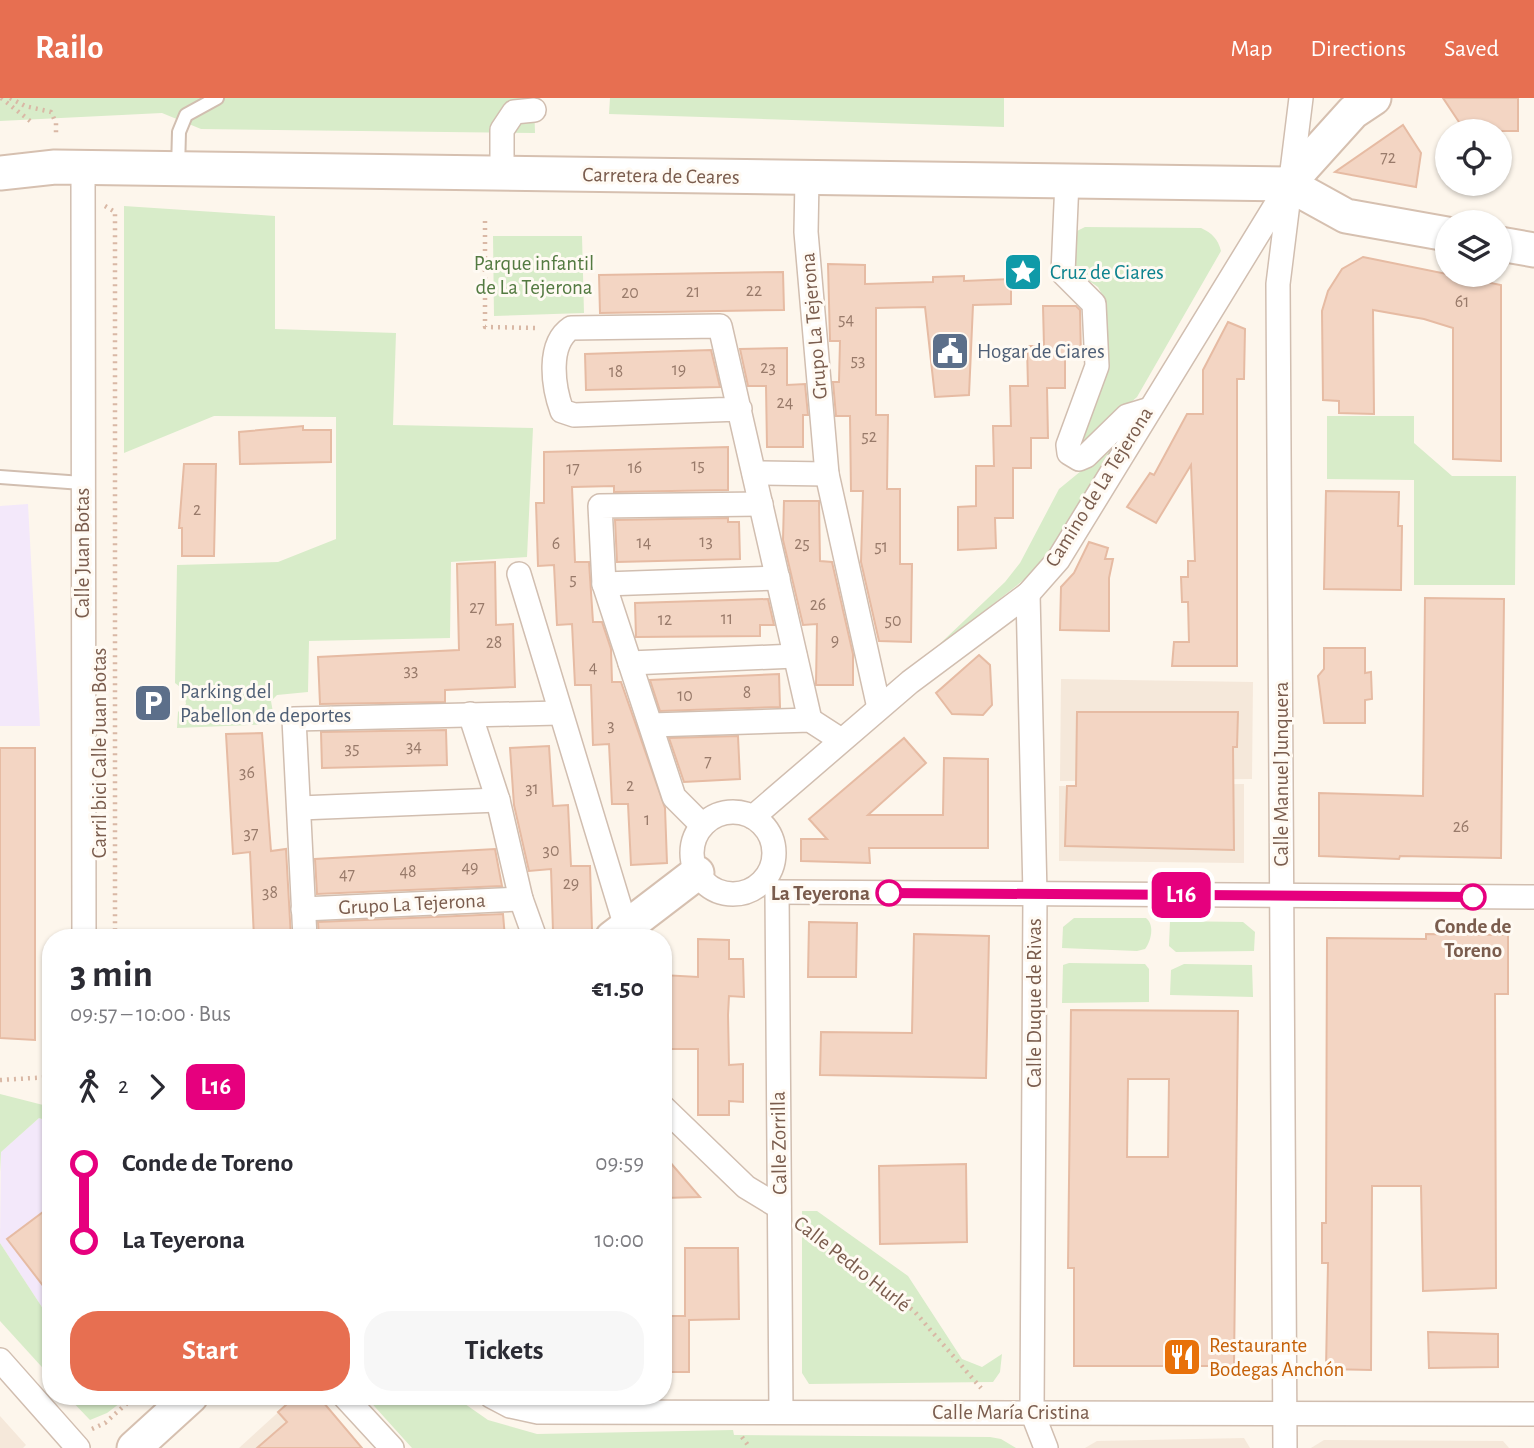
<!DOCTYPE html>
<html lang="en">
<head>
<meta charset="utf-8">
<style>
  :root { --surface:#fff; --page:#f7f7f7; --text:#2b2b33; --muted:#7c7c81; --accent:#e76f51 }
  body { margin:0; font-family:"Alegreya Sans",sans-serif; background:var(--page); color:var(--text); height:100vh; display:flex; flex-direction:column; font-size:26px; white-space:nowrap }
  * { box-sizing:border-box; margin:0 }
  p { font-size:23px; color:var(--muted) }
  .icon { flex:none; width:38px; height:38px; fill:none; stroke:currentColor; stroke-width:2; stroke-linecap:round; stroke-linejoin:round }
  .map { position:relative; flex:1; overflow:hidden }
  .sheet { position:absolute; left:42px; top:831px; width:630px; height:476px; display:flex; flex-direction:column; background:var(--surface); border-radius:28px; box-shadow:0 2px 5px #0004 }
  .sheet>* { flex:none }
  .badge { padding:0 14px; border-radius:10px; font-size:24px; line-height:46px }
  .buttons { position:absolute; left:1435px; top:21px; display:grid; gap:14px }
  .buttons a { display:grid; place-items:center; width:77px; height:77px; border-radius:50%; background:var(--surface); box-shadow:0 2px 5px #0004; font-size:35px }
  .map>.badge { position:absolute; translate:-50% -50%; box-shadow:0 0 0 4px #fff }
  .legs { display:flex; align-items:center; gap:10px; height:77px; padding:0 28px; font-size:23px }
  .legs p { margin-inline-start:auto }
  .headline { display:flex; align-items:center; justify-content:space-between; height:119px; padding:0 28px }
  h1 { font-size:38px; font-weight:600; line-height:52px }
  .primary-button { display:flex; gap:14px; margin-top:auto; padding:14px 28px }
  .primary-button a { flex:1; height:80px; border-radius:28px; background:var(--accent); color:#fff; font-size:28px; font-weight:600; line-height:80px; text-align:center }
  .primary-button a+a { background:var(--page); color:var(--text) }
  ul { padding:0 28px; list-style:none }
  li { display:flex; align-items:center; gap:24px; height:77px; font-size:26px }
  li i { display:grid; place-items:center; width:10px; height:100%; margin:0 9px; background:currentColor }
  li i::after { content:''; width:18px; height:18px; margin:-9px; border:5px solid; border-radius:50%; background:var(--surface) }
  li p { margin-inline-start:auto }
  li:first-child i { background:linear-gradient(#0000 50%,currentColor 0) }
  li:last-child i { background:linear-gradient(currentColor 50%,#0000 0) }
  header { display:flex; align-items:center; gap:42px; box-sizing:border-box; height:98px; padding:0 35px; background:var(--accent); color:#fff }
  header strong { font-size:33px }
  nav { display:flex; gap:38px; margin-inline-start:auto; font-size:24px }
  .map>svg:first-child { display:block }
</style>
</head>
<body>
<header>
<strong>Railo</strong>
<nav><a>Map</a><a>Directions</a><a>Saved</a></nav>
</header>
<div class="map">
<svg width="1534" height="1350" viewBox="0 0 1534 1350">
  <rect width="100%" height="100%" fill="#fdf6ec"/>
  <g fill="#f5e8da">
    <path d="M1061,581L1253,584L1252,681L1060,683Z"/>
    <path d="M1244,686V765L1059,763V688Z"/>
    <path d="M296,1298L318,1299L363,1350H239Z"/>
    <path d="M0,1318L26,1347L23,1350H0Z"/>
    <path d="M1244,1340L1250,1350H1085L1097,1343Z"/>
    <path d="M1324,1342L1503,1343L1509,1350H1311Z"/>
  </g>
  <g fill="#f3e8fa">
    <path d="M28,406L40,628H0V408Z"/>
    <path d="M39,1020L51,1024V1223L0,1145L1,1054Z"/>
  </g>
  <g fill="#d8ecc9">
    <path d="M0,0H534L535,35L201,31L162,15L0,23Z"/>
    <path d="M610,0H1004V29L609,16Z"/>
    <path d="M124,108L275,118V231L396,235L393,327L533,330L527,459L451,464L450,540L309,543L308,594L277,597L271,603L275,626L177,630L178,614L186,606L184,592L175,585L177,467L278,464L336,441V319L214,318L124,355Z"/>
    <path d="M1085,129L1201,130C1212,135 1218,141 1221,153L1137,299L1085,344L1077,340L1107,268L1105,202L1098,189L1079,176L1075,169V134Z"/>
    <path d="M493,138H582L584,215L494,218Z"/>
    <path d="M1327,318H1414V345L1452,378H1516L1515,487H1414V382L1327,381Z"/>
    <path d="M1122,335V340L1052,453L1035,473L926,559L1005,484L1020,465L1059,391L1109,350Z"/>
    <path d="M1074,820H1146C1155,827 1151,843 1145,851L1137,853L1062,850L1063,829Z"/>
    <path d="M1170,823L1243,824L1255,834L1254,853L1176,854L1169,848Z"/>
    <path d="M1069,865L1145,866L1149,871V904L1062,905L1063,867Z"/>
    <path d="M1184,866L1252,867L1253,899L1170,897L1171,872Z"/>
    <path d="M0,996L51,1009V1024L39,1020L1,1054L0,1074Z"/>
    <path d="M802,1113H817L908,1178L962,1261L982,1269L1002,1256L1000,1274L993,1284L809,1286L802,1275Z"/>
    <path d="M0,1145L51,1223V1279L0,1223Z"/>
    <path d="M68,1299H128L107,1315L90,1322Z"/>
    <path d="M366,1299H455L488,1322L537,1336L733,1332L734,1337L990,1339L1001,1341L1016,1350H412Z"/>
  </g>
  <g fill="#f3d5c3" stroke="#e6bba3" stroke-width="2" fill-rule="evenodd">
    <path d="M1443,0H1518V33H1465Z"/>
    <path d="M1403,27L1421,55L1416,89L1335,74Z"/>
    <path d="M1363,159L1501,187V363L1453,361V230L1424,221L1373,212L1374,316L1339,315V303L1323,302L1322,213L1328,193L1342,171Z"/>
    <path d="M828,166L865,167V186L933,184V179L964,178V183L1011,181V206L973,207L969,297L935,299L925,209L876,210V317H888L887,391H900V466H912L911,544L879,543L861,464L863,393H851L850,318H836L833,284H839L840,243H830Z"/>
    <path d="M783,174L784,212L600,215L599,177Z"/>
    <path d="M1043,208H1076L1080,212L1081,260H1065V290H1047L1048,340H1031V370H1013V420H995L996,450L958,452V409L976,408V368H994L993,328H1011L1010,288H1028L1027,248H1044Z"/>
    <path d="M1228,224L1245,231L1244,281H1237V568H1172L1174,544H1189L1188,504H1182L1181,479H1188V463H1195L1191,367L1156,425L1127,409L1150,375L1154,377L1187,316H1203V272Z"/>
    <path d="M787,250V287L805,286L808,317H803V349H767L766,288H748L740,251Z"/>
    <path d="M711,252L720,289L586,292L585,256Z"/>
    <path d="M303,328V332H331V364L240,366L239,334Z"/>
    <path d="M728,349V392L614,394V388L572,389L575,464H589L593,524H602L611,551L612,584H621L665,710L667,765L631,767L628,706H612L609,646L593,647L591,587H575L572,526L557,527L554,467L538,468L536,405H544V354Z"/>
    <path d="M184,366H216L214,458H182V430H179Z"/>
    <path d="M1326,393L1399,394L1398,428H1402L1401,492L1324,491Z"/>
    <path d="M784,403H819L820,463L832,464L853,556V587H816L817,526L803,527L783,442Z"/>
    <path d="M728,420V424H739L740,461L617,464L615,422Z"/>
    <path d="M1089,444L1108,450L1105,461H1113L1109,480V533L1060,532L1061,489L1074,475Z"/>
    <path d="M495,464L496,527L513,526L515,589L445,592V604L320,606L318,559L459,552L457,466Z"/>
    <path d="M1425,500L1504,501L1501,760L1400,758L1399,761L1319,758V695L1423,698Z"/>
    <path d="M768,501L774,527H760V538L636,539L635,505Z"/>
    <path d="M1324,550H1365V575L1371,574L1372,601L1365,602V625H1324L1318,578L1324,571Z"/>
    <path d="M979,557L990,567L992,607L983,617L952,616L936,595Z"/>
    <path d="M779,576L780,609L660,613L650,582Z"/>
    <path d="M1077,614H1238L1237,649H1233L1234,752L1065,748L1067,688H1076Z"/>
    <path d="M446,632L447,667L322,670L321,634Z"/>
    <path d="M262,635L271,753L286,751L291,840H254L250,754L233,756L226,636Z"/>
    <path d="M738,638L740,681L684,684L669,640Z"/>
    <path d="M904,640L926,665L868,717H943L944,660L988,661V750H869L870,765L801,763V741H827L809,721Z"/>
    <path d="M549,648L553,708L568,707L571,768H590L592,832L553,833L551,771L529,773L514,707L510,650Z"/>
    <path d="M0,650H35V942L0,940Z"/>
    <path d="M495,751L502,788L317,796L315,761Z"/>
    <path d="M503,816L505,840H319L318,824Z"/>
    <path d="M809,824L857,825L856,879H808Z"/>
    <path d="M914,836L989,838L986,980L820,977L821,934L912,935Z"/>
    <path d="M1426,836L1508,837V896H1495L1496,1190L1423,1193L1421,1088H1372L1371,1272L1326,1271L1328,1165H1322V1125H1326L1327,840L1426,841Z"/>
    <path d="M698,841L729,842V861H743L744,899L729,898L728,917L729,967L743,966V1004L729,1003V1017H698V951H663V877L698,879Z"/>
    <path d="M1071,912L1238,913L1234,1268H1074V1170H1068ZM1128,981H1169L1168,1059H1127Z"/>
    <path d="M663,1056L700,1099L663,1100Z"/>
    <path d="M966,1066L967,1144L880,1146L879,1068Z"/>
    <path d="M51,1108V1198L7,1141Z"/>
    <path d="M685,1150H738L739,1221L689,1222V1274H663V1218H685Z"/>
    <path d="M1428,1234L1498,1236V1269L1429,1270Z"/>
    <path d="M296,1298H318L362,1350H257L287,1324L278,1314Z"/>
  </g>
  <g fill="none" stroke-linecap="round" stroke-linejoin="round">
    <defs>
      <g id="lane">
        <path d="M178,71L179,34L186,17L217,0"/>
        <path d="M0,379L82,385"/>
      </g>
      <g id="street">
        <path d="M83,70L84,840"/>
        <path d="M502,76V32L514,14L534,12"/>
        <path d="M807,81L806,134L827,376L879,610"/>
        <path d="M1067,83L1063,175L1094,206L1097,268L1068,347L1069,355L1079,361L1086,358L1127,318L1147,312"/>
        <path d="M740,311L574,317L562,313C553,288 547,246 571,230L720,228C751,360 780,491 810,622"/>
        <path d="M754,375L827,376"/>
        <path d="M519,476L626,829"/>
        <path d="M604,486L778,480"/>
        <path d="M1028,496L1035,796L1032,1314L1046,1350"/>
        <path d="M630,565L795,558"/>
        <path d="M470,616L498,702L521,801L535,840"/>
        <path d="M651,627L810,622L841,642"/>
        <path d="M300,710L498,702"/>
        <circle cx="733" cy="755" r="41"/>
        <path d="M753,719L910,584L1028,496L1058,462L1285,92"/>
        <path d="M702,727L674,699L604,486L600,408L761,406"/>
        <path d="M777,794L1534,799"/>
        <path d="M777,794L781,1314"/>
        <path d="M303,811L521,801"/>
        <path d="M305,840L294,621L559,615"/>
        <path d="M663,1009L746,1089L779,1109"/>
        <path d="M0,1262L78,1350"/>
        <path d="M344,1298L392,1350"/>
        <path d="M491,1298L510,1308L538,1314L1534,1316"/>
        <path d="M1285,1350L1278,186L1301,0"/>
      </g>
      <g id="secondary">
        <path d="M0,75L55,69L1288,86L1346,118L1447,136"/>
        <path d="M1288,86L1353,14L1374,0"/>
        <path d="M1500,146L1534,152"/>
        <path d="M612,840L697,775"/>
        <path d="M134,1350L191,1298"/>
      </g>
    </defs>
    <use href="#lane" stroke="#d1beb0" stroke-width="16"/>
    <use href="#street" stroke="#d1beb0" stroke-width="26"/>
    <use href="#secondary" stroke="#d6c0b0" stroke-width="37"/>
    <g stroke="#d9b8a5" stroke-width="4.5" stroke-dasharray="2 5" stroke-linecap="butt">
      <path d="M1,0L34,26"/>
      <path d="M10,0L25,8L51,14L56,25V39"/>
      <path d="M105,108L115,114V840"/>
      <path d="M485,123V229L539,230"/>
      <path d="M0,982L51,979"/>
      <path d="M805,1129L914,1213L981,1290"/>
      <path d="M92,1331L105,1325L135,1298"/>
      <path d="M742,1339L750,1350"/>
    </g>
    <use href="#lane" stroke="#fff" stroke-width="12"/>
    <use href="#street" stroke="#fff" stroke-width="23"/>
    <use href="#secondary" stroke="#fff" stroke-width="33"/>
  </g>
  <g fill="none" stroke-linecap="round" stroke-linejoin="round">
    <defs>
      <path id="line-1" d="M889,795L1473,799"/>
    </defs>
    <use href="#line-1" stroke="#fff" stroke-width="16"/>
    <use href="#line-1" stroke="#e6007e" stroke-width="10"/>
  </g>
  <defs>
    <symbol id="sight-square" viewBox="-11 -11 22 22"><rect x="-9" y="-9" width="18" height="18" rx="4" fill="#0f9aa8" stroke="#fffaf3"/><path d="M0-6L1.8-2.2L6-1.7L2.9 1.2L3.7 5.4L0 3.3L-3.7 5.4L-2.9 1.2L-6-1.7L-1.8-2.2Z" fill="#fff"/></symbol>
    <symbol id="civic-square" viewBox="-11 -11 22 22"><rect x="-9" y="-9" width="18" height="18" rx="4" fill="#5c6f8a" stroke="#fffaf3"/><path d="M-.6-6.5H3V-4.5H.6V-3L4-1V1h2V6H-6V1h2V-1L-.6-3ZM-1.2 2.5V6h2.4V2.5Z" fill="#fff"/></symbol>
    <symbol id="parking-square" viewBox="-11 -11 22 22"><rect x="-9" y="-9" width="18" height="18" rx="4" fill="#5c6f8a" stroke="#fffaf3"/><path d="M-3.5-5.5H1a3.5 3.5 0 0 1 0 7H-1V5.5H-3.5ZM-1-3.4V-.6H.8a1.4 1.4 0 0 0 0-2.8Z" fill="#fff"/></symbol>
    <symbol id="restaurant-square" viewBox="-11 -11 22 22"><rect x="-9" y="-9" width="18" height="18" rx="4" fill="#e8710a" stroke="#fffaf3"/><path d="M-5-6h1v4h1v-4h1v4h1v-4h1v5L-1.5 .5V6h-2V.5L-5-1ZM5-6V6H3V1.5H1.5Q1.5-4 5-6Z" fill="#fff"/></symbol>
  </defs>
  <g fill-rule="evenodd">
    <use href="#sight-square" x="1001" y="152" width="44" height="44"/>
    <use href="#civic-square" x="928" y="231" width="44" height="44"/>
    <use href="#parking-square" x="131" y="583" width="44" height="44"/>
    <use href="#restaurant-square" x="1160" y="1237" width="44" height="44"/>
  </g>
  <g fill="#fff" stroke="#e6007e" stroke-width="3.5">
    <circle cx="889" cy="795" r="12"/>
    <circle cx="1473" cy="799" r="12"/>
  </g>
  <g text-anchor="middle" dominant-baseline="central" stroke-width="6" stroke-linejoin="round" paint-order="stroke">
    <g font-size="18" fill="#987a6a">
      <text x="1388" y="60">72</text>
      <text x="754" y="193">22</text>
      <text x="693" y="194">21</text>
      <text x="630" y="195">20</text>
      <text x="1462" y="204">61</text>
      <text x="846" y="222">54</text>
      <text x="858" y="263">53</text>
      <text x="768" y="270">23</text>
      <text x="679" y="272">19</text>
      <text x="616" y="274">18</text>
      <text x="785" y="305">24</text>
      <text x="869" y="339">52</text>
      <text x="698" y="368">15</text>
      <text x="635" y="370">16</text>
      <text x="573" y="371">17</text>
      <text x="197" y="412">2</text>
      <text x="706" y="444">13</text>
      <text x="644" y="445">14</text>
      <text x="556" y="446">6</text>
      <text x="802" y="446">25</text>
      <text x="881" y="449">51</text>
      <text x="573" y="482">5</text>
      <text x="818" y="507">26</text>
      <text x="477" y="510">27</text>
      <text x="727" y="521">11</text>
      <text x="665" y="522">12</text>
      <text x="893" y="523">50</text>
      <text x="835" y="543">9</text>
      <text x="494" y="545">28</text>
      <text x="593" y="570">4</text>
      <text x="411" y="573">33</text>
      <text x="747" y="595">8</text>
      <text x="685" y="598">10</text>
      <text x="611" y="628">3</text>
      <text x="414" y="649">34</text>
      <text x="352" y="651">35</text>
      <text x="708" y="664">7</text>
      <text x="247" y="675">36</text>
      <text x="630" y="688">2</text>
      <text x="532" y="691">31</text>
      <text x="647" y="722">1</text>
      <text x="1461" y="729">26</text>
      <text x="251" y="736">37</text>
      <text x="551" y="753">30</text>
      <text x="470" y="770">49</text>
      <text x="408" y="774">48</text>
      <text x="347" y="777">47</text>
      <text x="571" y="786">29</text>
      <text x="270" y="795">38</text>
    </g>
    <g font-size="21" fill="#7a5c4d" stroke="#fffaf3">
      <text transform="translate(661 78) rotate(1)">Carretera de Ceares</text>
      <text transform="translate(814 228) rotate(-95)">Grupo La Tejerona</text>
      <text transform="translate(1099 389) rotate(-58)">Camino de La Tejerona</text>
      <text transform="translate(82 455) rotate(-90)">Calle Juan Botas</text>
      <text transform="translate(99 655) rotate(-90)">Carril bici Calle Juan Botas</text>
      <text transform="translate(1281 676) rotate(-90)">Calle Manuel Junquera</text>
      <text transform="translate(412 806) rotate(-3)">Grupo La Tejerona</text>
      <text transform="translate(1034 905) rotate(-90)">Calle Duque de Rivas</text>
      <text transform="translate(779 1045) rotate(-91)">Calle Zorrilla</text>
      <text transform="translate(852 1166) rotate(38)">Calle Pedro Hurlé</text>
      <text x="1011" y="1314">Calle María Cristina</text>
    </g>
    <g font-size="21" fill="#537a41" stroke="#fffaf3">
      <text x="534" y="165">Parque infantil<tspan x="534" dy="24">de La Tejerona</tspan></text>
    </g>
    <g font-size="21" fill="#0d838f" stroke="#fffaf3" text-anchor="start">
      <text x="1050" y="174">Cruz de Ciares</text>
    </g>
    <g font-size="21" fill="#4e5e75" stroke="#fffaf3" text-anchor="start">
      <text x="977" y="253">Hogar de Ciares</text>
      <text x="180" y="593">Parking del<tspan x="180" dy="24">Pabellon de deportes</tspan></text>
    </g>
    <g font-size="21" font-weight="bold" fill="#7a5c4d" stroke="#fffaf3" text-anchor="end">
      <text x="870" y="795">La Teyerona</text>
      <text x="1473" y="828" text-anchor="middle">Conde de<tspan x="1473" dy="24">Toreno</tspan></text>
    </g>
    <g font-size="21" fill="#c56008" stroke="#fffaf3" text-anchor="start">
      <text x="1209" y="1247">Restaurante<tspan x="1209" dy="24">Bodegas Anchón</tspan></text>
    </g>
  </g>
</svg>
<div class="buttons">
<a><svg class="icon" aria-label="locate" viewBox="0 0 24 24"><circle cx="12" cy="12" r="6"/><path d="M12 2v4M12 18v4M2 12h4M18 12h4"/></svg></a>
<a><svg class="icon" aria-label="layers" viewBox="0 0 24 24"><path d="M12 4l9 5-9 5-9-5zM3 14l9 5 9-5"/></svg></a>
</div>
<b class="badge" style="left:1181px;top:797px;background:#e6007e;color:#fff">L16</b>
<section class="sheet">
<div class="headline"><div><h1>3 min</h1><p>09:57 – 10:00 · Bus</p></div><b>€1.50</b></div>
<div class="legs"><svg class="icon" aria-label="walk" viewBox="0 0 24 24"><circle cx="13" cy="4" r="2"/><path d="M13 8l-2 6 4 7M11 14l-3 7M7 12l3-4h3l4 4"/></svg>2<svg class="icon" aria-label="forward" viewBox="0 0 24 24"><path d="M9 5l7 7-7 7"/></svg><b class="badge" style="background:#e6007e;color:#fff">L16</b></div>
<ul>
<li><i style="color:#e6007e"></i><b>Conde de Toreno</b><p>09:59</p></li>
<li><i style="color:#e6007e"></i><b>La Teyerona</b><p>10:00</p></li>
</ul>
<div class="primary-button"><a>Start</a><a>Tickets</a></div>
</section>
</div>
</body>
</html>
